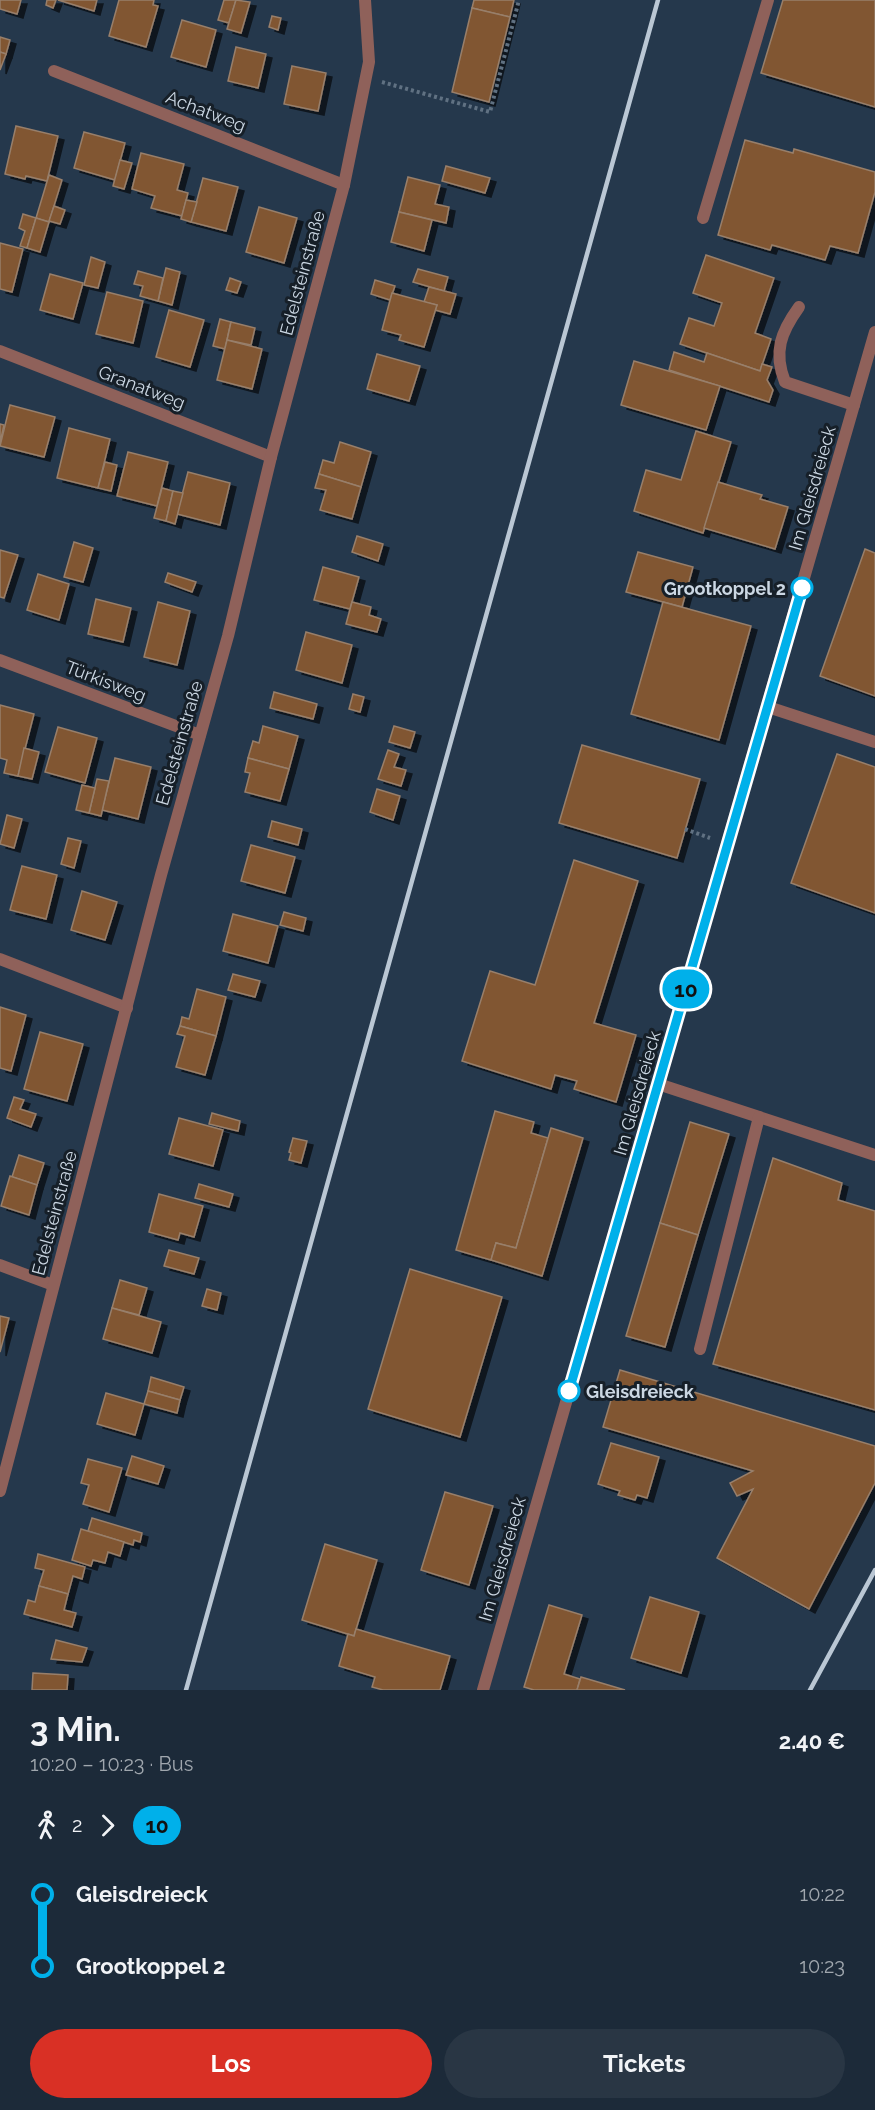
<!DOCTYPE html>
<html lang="de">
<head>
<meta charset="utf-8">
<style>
  :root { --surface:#1c2a39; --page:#293644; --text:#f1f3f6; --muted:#a0a7ae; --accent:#d93025 }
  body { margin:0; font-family:Raleway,sans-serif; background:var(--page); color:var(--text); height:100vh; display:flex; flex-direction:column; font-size:22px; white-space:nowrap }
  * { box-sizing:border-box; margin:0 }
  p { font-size:20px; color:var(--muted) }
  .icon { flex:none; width:33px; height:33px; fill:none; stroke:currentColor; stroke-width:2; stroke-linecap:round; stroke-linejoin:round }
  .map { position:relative; height:1690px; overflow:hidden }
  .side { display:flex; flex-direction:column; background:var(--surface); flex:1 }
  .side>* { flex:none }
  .badge { padding:0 12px; border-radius:20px; font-size:21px; line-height:39px }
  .map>.badge { position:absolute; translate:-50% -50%; box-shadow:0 0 0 3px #fff }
  .legs { display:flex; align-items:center; gap:9px; height:66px; padding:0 30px; font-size:20px }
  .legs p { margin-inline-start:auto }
  .headline { display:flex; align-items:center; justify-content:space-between; height:102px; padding:0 30px }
  h1 { font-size:33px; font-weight:700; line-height:45px }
  .cta { display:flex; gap:12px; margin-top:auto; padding:12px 30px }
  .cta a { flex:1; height:69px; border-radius:36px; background:var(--accent); color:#fff; font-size:24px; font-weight:700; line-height:69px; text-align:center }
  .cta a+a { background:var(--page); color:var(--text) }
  ul { padding:0 30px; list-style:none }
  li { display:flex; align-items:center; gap:21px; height:72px; font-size:22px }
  li i { display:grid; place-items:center; width:9px; height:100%; margin:0 8px; background:currentColor }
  li i::after { content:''; width:15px; height:15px; margin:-8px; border:4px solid; border-radius:50%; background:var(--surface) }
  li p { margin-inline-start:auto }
  li:first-child i { background:linear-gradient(#0000 50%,currentColor 0) }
  li:last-child i { background:linear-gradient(currentColor 50%,#0000 0) }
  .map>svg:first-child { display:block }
</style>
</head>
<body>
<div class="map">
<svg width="875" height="1690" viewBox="0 0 875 1690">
  <defs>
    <filter id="shadow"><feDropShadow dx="6" dy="4" stdDeviation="0" flood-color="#0009"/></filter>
  </defs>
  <rect width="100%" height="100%" fill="#25384c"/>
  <g fill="#815631" stroke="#987f6b" stroke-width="1.5" filter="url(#shadow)">
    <path d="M0,0H21L17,14L0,9Z"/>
    <path d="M47,0H56L53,8L46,5Z"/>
    <path d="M58,0H97L94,11Z"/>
    <path d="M119,0H154L153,5L158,6L146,47L109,36Z"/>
    <path d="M224,0H236L229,23L218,20Z"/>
    <path d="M236,0L250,2L241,33L227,29Z"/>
    <path d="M474,0H514L510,17L472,8Z"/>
    <path d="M783,0H875V107L761,73Z"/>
    <path d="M472,8L510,17L489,102L452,92Z"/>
    <path d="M272,16L281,18L278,30L269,27Z"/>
    <path d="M182,20L216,30L206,67L171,57Z"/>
    <path d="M0,37L10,40L6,54L0,52Z"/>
    <path d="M236,47L266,54L258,88L228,81Z"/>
    <path d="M0,52L6,54L0,70Z"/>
    <path d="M292,66L326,73L318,111L284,104Z"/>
    <path d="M16,126L58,136L47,181L26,176L25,179L5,174Z"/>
    <path d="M84,132L125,143L115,180L74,168Z"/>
    <path d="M745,140L793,153L794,149L875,172V192L858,253L830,246L825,260L772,245L770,250L718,235Z"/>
    <path d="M141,153L184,164L177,190L188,193L182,216L151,208L155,196L132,189Z"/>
    <path d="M120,160L132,163L124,189L113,186Z"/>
    <path d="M446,166L490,178L485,193L442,181Z"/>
    <path d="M49,175L62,180L49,222L36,218Z"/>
    <path d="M408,177L440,185L435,204L449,207L446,223L399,212Z"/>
    <path d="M203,178L238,187L226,231L191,222Z"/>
    <path d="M186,200L197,202L191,222L181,219Z"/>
    <path d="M54,206L65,210L60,224L49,221Z"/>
    <path d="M259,207L297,218L284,263L246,252Z"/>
    <path d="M399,212L432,220L424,251L391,242Z"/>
    <path d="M23,214L36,218L27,248L20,246L25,231L19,228Z"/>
    <path d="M36,218L49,222L40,252L27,248Z"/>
    <path d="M0,243L23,249L12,292L0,289Z"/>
    <path d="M706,255L774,278L755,333L771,339L760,371L680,344L689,318L714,326L722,303L693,293Z"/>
    <path d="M91,257L105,262L98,288L84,285Z"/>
    <path d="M166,268L180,272L172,305L158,301Z"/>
    <path d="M418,269L448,277L444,291L413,282Z"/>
    <path d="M138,271L163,278L158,301L140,296L143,286L134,284Z"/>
    <path d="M50,274L83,283L73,319L40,310Z"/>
    <path d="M230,278L241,282L237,293L226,290Z"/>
    <path d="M375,280L395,286L390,300L371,294Z"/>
    <path d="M429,287L456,294L450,314L435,310L437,305L424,302Z"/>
    <path d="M107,292L143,301L133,343L96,334Z"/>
    <path d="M392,293L437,305L424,347L399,340L401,335L382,330Z"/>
    <path d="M169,310L204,320L190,367L156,357Z"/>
    <path d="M220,319L231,322L225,349L213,346Z"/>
    <path d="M231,322L255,328L251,345L227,340Z"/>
    <path d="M227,340L262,349L252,389L217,380Z"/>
    <path d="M674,352L704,362L707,353L760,371L762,364L772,367L767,380L773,390L769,402L669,370Z"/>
    <path d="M377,354L420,366L409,401L367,389Z"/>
    <path d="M634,361L720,386L706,430L621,405Z"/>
    <path d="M10,405L55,417L44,457L0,446Z"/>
    <path d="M0,424L4,425L0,443Z"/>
    <path d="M69,428L110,439L98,488L57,478Z"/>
    <path d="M696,431L731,442L703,533L634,511L646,470L681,480Z"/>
    <path d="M340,442L371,452L361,487L319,474L323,460L334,463Z"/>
    <path d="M128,452L168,462L157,506L117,496Z"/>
    <path d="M105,462L117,465L111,491L98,488Z"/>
    <path d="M188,472L230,483L220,525L177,514Z"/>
    <path d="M319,474L361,487L352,519L320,510L326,490L315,488Z"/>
    <path d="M718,482L762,495L760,499L788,507L775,549L704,528Z"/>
    <path d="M162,488L173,491L166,521L154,518Z"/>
    <path d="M173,491L183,493L175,524L166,521Z"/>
    <path d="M357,536L383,544L378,561L352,552Z"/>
    <path d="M74,542L93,548L83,582L64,577Z"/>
    <path d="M865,549L875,553V696L820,676Z"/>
    <path d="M0,550L18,555L4,598L0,597Z"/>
    <path d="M638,552L693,567L682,607L626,592Z"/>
    <path d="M323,567L359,577L350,609L314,600Z"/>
    <path d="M168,573L196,582L192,592L165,582Z"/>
    <path d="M38,574L69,584L59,620L27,610Z"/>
    <path d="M96,599L131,608L123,642L88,634Z"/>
    <path d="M158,602L190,611L177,665L144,657Z"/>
    <path d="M352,602L371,607L369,615L381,619L377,632L346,624Z"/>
    <path d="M663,602L751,626L719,740L631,714Z"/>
    <path d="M306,632L352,645L342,683L296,670Z"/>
    <path d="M274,692L317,704L313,719L270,708Z"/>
    <path d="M353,694L364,697L360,712L349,709Z"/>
    <path d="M0,705L34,714L18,776L4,773L7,760L0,758Z"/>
    <path d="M263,726L298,736L289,769L248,758L253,741L259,743Z"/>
    <path d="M394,726L415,732L410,748L389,742Z"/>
    <path d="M58,727L97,738L85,783L45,772Z"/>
    <path d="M582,745L700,779L677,858L559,823Z"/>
    <path d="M24,748L39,752L32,779L18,776Z"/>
    <path d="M388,750L399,754L394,767L406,770L401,786L378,779Z"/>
    <path d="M837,754L875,767V913L791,883Z"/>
    <path d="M115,758L151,767L138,819L102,810Z"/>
    <path d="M248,758L289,769L280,801L245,792L250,773L245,772Z"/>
    <path d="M97,779L109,781L101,816L89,813Z"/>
    <path d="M82,785L95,788L89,813L76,810Z"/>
    <path d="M377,789L400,796L393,820L370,812Z"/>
    <path d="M7,815L22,819L14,848L0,844Z"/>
    <path d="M272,821L302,829L298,845L268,837Z"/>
    <path d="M68,838L81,841L74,868L61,864Z"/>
    <path d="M251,845L295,857L285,893L241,881Z"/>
    <path d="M574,860L638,881L594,1023L636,1035L616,1102L574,1089L577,1081L555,1075L551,1089L462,1061L490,971L535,985Z"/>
    <path d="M22,866L57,875L46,919L10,910Z"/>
    <path d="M82,891L117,902L105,940L71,930Z"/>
    <path d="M284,912L306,918L303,931L280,925Z"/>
    <path d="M233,914L278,926L268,963L223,951Z"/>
    <path d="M233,974L260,981L255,997L228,990Z"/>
    <path d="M197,989L226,997L216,1036L180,1026L182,1017L189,1019Z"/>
    <path d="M0,1007L26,1015L11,1071L0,1068Z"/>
    <path d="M180,1026L216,1036L205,1075L176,1067L185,1036L177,1034Z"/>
    <path d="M40,1032L83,1044L67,1101L24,1089Z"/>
    <path d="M14,1097L24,1100L20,1109L36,1114L31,1127L7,1118Z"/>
    <path d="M495,1111L534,1122L531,1133L548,1138L516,1248L496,1243L491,1260L456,1250Z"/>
    <path d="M212,1113L240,1121L238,1131L209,1124Z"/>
    <path d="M179,1118L223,1130L213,1166L169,1154Z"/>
    <path d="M690,1122L729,1134L698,1235L660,1223Z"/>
    <path d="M551,1128L583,1138L542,1276L491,1260L496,1243L516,1248Z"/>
    <path d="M293,1138L307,1141L301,1163L289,1160L291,1153L289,1152Z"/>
    <path d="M19,1155L44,1163L37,1185L12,1177Z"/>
    <path d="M773,1158L842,1183L838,1200L875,1211V1410L713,1364Z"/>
    <path d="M10,1176L37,1185L29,1215L1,1206Z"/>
    <path d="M199,1184L233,1194L229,1207L195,1198Z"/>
    <path d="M159,1194L203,1206L194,1237L180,1233L178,1240L149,1232Z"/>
    <path d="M660,1223L698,1235L665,1347L626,1336Z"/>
    <path d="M169,1250L199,1258L194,1274L164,1266Z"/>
    <path d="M410,1269L502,1297L460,1437L368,1409Z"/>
    <path d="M120,1280L147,1288L139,1315L112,1308Z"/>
    <path d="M207,1289L221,1293L217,1310L202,1306Z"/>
    <path d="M112,1308L161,1322L152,1353L103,1339Z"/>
    <path d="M0,1316L9,1318L0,1352Z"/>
    <path d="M620,1370L875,1446V1483L809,1609L717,1558L753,1489L737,1496L730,1483L753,1471L603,1427Z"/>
    <path d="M151,1377L184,1387L180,1400L148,1391Z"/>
    <path d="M148,1391L180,1400L177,1413L144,1404Z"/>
    <path d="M106,1393L144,1404L135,1435L97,1424Z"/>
    <path d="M611,1443L659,1457L647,1498L637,1495L635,1500L618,1495L620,1491L598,1484Z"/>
    <path d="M132,1456L164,1466L158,1484L126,1475Z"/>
    <path d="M88,1459L122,1468L109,1512L83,1504L89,1485L81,1483Z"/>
    <path d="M445,1492L493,1506L469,1585L421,1570Z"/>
    <path d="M92,1518L142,1533L140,1542L134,1540L133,1545L88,1531Z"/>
    <path d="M81,1529L124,1542L120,1556L108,1552L105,1563L93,1560L91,1566L72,1560Z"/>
    <path d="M325,1544L377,1560L354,1636L302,1620Z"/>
    <path d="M38,1554L85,1567L82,1579L73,1576L68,1594L39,1586L44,1570L35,1568Z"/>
    <path d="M39,1586L68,1594L64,1610L76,1613L72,1627L24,1614L28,1600L35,1602Z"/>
    <path d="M650,1597L699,1612L681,1673L631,1658Z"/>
    <path d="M549,1605L582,1615L564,1674L580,1679L577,1690H534L524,1687Z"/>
    <path d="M356,1629L450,1656L440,1690H383L372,1687L375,1677L339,1666L348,1634L354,1636Z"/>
    <path d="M56,1640L87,1648L82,1662L51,1659Z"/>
    <path d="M33,1673L68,1675L67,1690H32Z"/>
    <path d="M581,1677L625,1690H577Z"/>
  </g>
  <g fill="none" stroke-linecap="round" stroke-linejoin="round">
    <g stroke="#607182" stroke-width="4" stroke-dasharray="3 3" stroke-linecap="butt">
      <path d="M382,82L490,112L519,0"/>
      <path d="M685,829L710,838"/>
    </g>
    <g stroke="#8f615a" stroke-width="12">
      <path d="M703,218L768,0"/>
      <path d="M799,307C781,332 773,352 785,382L854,405"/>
      <path d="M768,707L875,742"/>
      <path d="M658,1084L875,1155"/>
      <path d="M700,1349L759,1117"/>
    </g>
    <g stroke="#8f615a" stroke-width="12">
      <path d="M54,71L344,185"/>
      <path d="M0,351L271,457"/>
      <path d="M0,660L200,735"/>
      <path d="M0,959L127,1008"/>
      <path d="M0,1265L53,1285"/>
      <path d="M0,1491L161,875L228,636L271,457L344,185L369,62L365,0"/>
      <path d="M483,1690L875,332"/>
    </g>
    <g stroke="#bac7d4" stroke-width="4.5">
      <path d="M186,1690L658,0"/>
      <path d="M810,1690L875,1570"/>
    </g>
  </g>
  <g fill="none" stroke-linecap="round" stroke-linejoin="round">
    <defs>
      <path id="line-1" d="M569,1391L802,588"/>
    </defs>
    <use href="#line-1" stroke="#fff" stroke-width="14"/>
    <use href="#line-1" stroke="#00b0ea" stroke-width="9"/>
  </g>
  <g fill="#fff" stroke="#00b0ea" stroke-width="3">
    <circle cx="802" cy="588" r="10"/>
    <circle cx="569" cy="1391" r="10"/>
  </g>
  <g text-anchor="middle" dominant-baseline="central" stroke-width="6" stroke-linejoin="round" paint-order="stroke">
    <g font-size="18" fill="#cbd7e3" stroke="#161f28">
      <text transform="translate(206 111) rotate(21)">Achatweg</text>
      <text transform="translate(302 273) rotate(-75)">Edelsteinstraße</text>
      <text transform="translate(142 387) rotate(21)">Granatweg</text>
      <text transform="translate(812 488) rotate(-74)">Im Gleisdreieck</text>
      <text transform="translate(106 681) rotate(21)">Türkisweg</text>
      <text transform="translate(179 743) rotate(-74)">Edelsteinstraße</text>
      <text transform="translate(637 1093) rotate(-74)">Im Gleisdreieck</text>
      <text transform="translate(54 1213) rotate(-75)">Edelsteinstraße</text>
      <text transform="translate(502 1559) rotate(-74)">Im Gleisdreieck</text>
    </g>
    <g font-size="18" font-weight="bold" fill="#cbd7e3" stroke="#161f28" text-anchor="end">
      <text x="786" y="588">Grootkoppel 2</text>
      <text x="586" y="1391" text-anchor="start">Gleisdreieck</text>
    </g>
  </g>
</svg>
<b class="badge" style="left:686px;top:989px;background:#00b0ea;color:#111">10</b>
</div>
<section class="side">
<div class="headline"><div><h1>3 Min.</h1><p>10:20 – 10:23 · Bus</p></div><b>2.40 €</b></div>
<div class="legs"><svg class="icon" aria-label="walk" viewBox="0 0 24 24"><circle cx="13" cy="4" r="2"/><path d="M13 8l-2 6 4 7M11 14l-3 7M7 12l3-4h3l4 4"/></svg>2<svg class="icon" aria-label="forward" viewBox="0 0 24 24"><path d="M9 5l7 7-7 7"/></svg><b class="badge" style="background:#00b0ea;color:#111">10</b></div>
<ul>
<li><i style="color:#00b0ea"></i><b>Gleisdreieck</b><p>10:22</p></li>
<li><i style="color:#00b0ea"></i><b>Grootkoppel 2</b><p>10:23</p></li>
</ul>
<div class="cta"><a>Los</a><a>Tickets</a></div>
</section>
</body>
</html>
